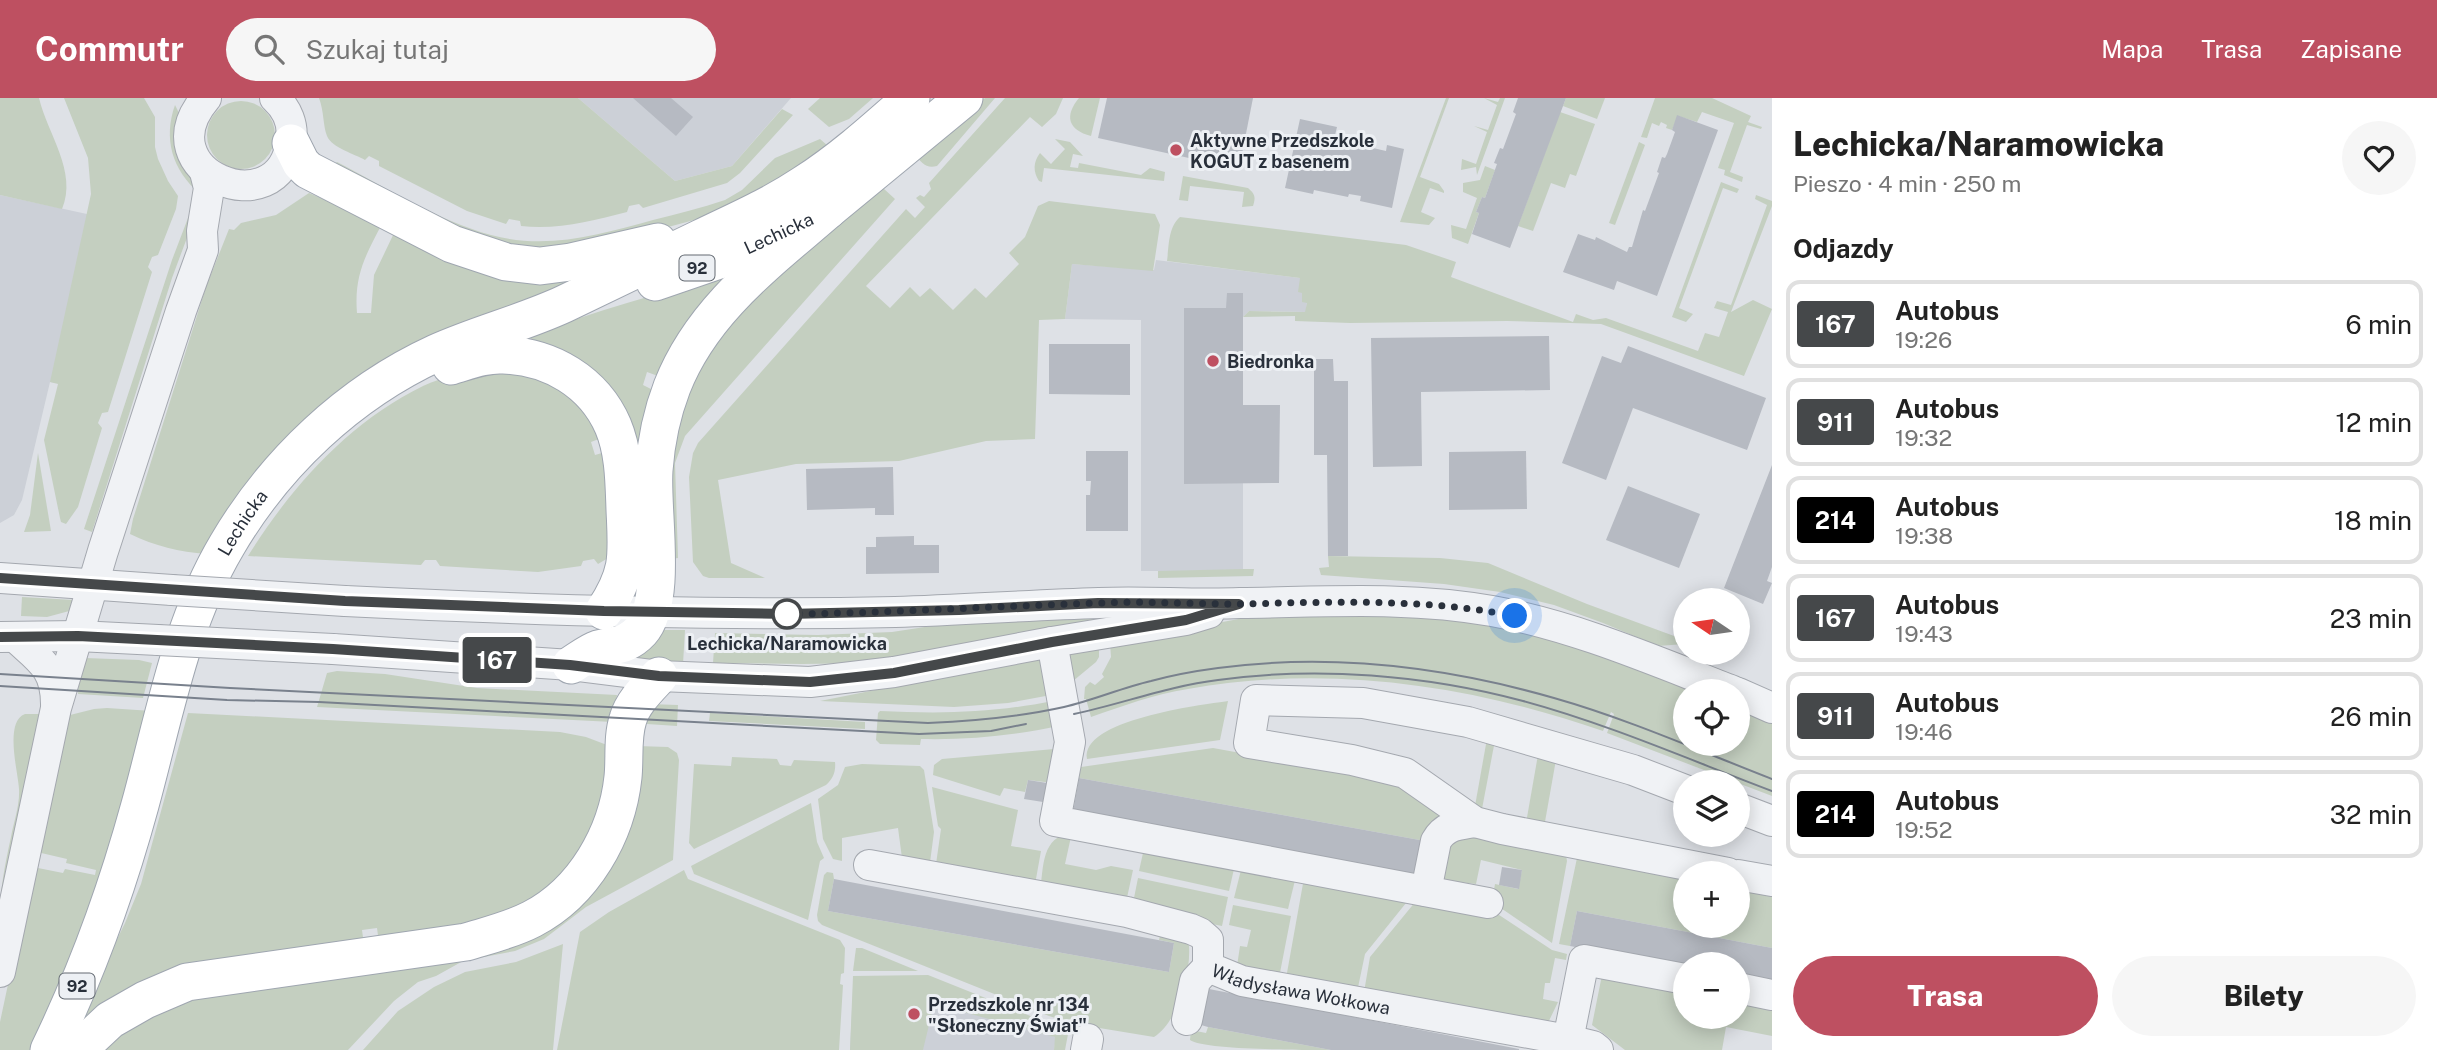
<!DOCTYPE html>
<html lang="pl">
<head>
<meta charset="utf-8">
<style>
  :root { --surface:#fff; --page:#f6f6f6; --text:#222; --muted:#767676; --line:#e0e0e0; --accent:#be5061 }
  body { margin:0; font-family:"Public Sans",sans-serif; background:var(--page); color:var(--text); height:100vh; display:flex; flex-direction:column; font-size:26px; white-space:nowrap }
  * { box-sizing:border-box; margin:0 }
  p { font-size:23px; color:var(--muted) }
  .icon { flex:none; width:38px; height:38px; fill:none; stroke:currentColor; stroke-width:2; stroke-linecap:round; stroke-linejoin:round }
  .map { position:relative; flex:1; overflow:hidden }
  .panel { display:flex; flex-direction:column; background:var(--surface); width:665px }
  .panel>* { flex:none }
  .badge { padding:0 14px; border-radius:5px; font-size:24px; line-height:46px }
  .needle { width:46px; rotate:283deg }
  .buttons { position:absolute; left:1673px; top:490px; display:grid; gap:14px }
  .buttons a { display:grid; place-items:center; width:77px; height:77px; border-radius:50%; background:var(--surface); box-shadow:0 4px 18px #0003; font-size:35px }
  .you { position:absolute; width:35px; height:35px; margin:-18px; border:5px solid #fff; border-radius:50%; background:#1a73e8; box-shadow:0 0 0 10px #1a73e833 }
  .map>.badge { position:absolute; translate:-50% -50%; box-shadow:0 0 0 4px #fff }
  h2 { padding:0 21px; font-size:26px; line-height:63px }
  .round { display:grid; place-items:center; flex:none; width:74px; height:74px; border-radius:37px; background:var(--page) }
  .overview { display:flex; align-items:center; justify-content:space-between; height:119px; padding:0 21px }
  h1 { font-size:33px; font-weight:800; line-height:52px }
  .button { display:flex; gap:14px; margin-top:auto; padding:14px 21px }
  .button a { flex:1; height:80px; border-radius:42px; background:var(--accent); color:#fff; font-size:28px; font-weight:800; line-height:80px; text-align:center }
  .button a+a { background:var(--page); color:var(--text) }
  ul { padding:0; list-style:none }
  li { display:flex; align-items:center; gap:21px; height:88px; margin:0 14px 10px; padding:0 7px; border:4px solid var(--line); border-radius:14px }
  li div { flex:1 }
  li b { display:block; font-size:26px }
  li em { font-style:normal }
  li .badge { min-width:77px; font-weight:700; text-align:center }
  header { display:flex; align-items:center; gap:42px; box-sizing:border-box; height:98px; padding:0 35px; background:var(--accent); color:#fff }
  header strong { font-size:33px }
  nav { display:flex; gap:38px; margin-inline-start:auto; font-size:24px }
  .search { width:490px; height:63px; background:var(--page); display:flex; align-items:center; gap:18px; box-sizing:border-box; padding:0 24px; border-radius:38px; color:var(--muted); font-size:26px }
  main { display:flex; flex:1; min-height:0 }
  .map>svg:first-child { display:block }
</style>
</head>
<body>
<header>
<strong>Commutr</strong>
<div class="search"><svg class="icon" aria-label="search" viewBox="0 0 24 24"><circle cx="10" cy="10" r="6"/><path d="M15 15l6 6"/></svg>Szukaj tutaj</div>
<nav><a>Mapa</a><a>Trasa</a><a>Zapisane</a></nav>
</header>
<main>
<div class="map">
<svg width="1772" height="952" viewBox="0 0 1772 952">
  <rect width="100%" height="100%" fill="#dee1e6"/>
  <g fill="#ccd0d7">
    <path d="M578,0H791L732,68L675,83Z"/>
    <path d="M0,97L96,118L58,285L50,284L22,402L14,417L0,425Z"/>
    <path d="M1156,162L1300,180L1302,195L1307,204L1306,214L1249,213L1243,219V471L1240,473H1141V222L1065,221L1072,166L1154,172Z"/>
    <path d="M853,890L943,907L1056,939L1054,952H850Z"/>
  </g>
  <g fill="#c4cfc0">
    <path d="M0,0H39C47,35 78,74 62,111L0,97Z"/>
    <path d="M64,0H144L155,19V49L158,61L168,83L178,98L176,111L158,157L152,159L148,169L152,174L108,314L102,315L98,325L102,330L78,409L66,426L61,424L60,420L44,342L58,286L50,284L91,96L88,60Z"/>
    <path d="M319,0H578L675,83L732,68L782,11L793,17L740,75L727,85L643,110L639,106L629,108L627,114C592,123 558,132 521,128L520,123L509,121L506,126L467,113L379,68V63L369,58L365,62C355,56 332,50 327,38C323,28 324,13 319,0Z"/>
    <path d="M820,0H873L849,21L829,29L808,11Z"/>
    <path d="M985,0H995L937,68C926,71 922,65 915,57Z"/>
    <path d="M1005,0H1063L1056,16L1042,29L1030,19L866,188L890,210L910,189L920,199L930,190L953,212L975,190L986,200L1019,166L1009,155L1025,139L1038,108L1049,103L1155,116L1160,127L1153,173L1072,166L1065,221L1039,222L1035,341L986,343L899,363L796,366L718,382L731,465L765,480H709L703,478L693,464L689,379L693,355L698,345L906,111L915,120L925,109L916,100L920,97L924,99L931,91L929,85Z"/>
    <path d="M1079,0H1100L1091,38C1068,32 1064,18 1079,0Z"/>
    <path d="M1446,0H1449L1420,79L1439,86L1444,93V95L1430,90L1421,114L1435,120L1429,127L1400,124Z"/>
    <path d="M1484,0L1498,4L1500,0H1505L1477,77L1476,69L1461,72L1462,61L1476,66L1487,34L1474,28L1488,32L1497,7Z"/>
    <path d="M1566,0H1605L1597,21L1563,8Z"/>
    <path d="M1655,0H1712L1751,18L1748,24L1762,29L1761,31L1747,27L1730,74L1743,79L1742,84L1724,77L1725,72L1718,70L1734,25L1702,14L1697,24L1678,18L1672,32L1666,30L1667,27L1661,24L1659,28L1652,25L1647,40L1641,39Z"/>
    <circle cx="241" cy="37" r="34"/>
    <path d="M175,7L180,17L200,96C172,72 163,41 175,7Z"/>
    <path d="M1560,14L1595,26L1576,78L1570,76L1565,90L1551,85L1533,133L1518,128Z"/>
    <path d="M820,41L828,48V53L724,114L605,146L505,152L331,69L337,64C385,89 439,123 491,137C547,152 599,137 653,122C677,116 701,110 725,102L742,92L775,60Z"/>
    <path d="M1055,41L1070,44L1083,58L1073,56L1070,69L1078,70L1079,65L1141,77L1150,70L1165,74L1164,83L1044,70L1042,84L1039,83C1033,74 1033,64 1040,55L1051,66L1065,51Z"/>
    <path d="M1639,44L1645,47L1615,127L1609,125Z"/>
    <path d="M1485,68L1495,72L1485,100L1482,99L1476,114L1479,115L1468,146L1452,140L1451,127L1466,131L1477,100L1463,94V85L1480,82Z"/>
    <path d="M1183,78L1248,90C1255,96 1256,99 1253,108L1242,109L1244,94L1190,88L1188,103L1179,102Z"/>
    <path d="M1721,84L1739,91L1737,95L1723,90L1679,210L1693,216L1686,224L1672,219Z"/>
    <path d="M883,90L895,101L685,338L675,365L678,460L671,461L668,379L688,287L744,203Z"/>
    <path d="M309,95L382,126C365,158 354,178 357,215H371L374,177L395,133L568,177L570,185L454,234L207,456C179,454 155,448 130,436L133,421L206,189L229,131L234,132L241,125L276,117Z"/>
    <path d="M1756,97L1772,103V108L1731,214L1753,202L1772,211L1744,278L1601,226L1507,223L1350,225L1295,223V218L1243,219L1249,213L1305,214L1307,205L1302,204V195L1298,194L1300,180L1167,163C1169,149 1168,129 1180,119L1406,147L1456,164L1451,179L1573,224L1576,216L1593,222L1606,220L1698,253L1705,235L1719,239L1728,214L1714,210L1717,203L1731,207L1767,107L1755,101Z"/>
    <path d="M188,120L194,121L172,180L92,434L84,431L172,162Z"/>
    <path d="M728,179L658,278L647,274L643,287L653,292L640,351L532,245L530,237C595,214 660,193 728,179Z"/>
    <path d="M485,268L560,284L604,339L591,344L595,357L609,353L608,460L598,466L594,461L583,463L581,468L538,474L440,468L436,462H425L421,467L248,458C291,389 349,324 423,288C443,279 464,274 485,268Z"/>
    <path d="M38,355L51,433L24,434L30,417Z"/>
    <path d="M1328,458L1440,460L1488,465L1587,506L1685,542V546L1658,548L1603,525L1554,507L1500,494L1444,486L1321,477L1319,470L1329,469Z"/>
    <path d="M1243,471H1254L1253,478L1158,480V473Z"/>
    <path d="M22,499L74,502L73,512L47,519L21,518Z"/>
    <path d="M1093,515L1095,526L875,565L802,566L713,565L715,535L818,537L892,534L951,525Z"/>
    <path d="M1369,516C1401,518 1433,518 1465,522C1544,531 1620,565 1694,593H1685V646H1738V610L1772,625V698L1607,635L1614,616L1611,614L1603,633C1470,587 1327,566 1188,591C1154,596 1123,608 1091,619L1086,601H1084L1085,589L1090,584L1095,587L1104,579L1102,576L1111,559L1110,545L1260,517Z"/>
    <path d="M658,532H685L683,566L636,561L646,552Z"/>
    <path d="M1099,548V559L1096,564L1067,588L1065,557Z"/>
    <path d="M85,560L139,562L152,565L143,600L78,596L79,577Z"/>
    <path d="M1036,560L1041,562L1051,597L1008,605L954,609L820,603Z"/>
    <path d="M337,573L385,576L477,590L617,597L613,624L317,609L327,575Z"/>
    <path d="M1053,603L1058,628C1012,638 967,642 921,641L920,647L880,646L876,642L878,615L880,613C942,616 992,615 1053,603Z"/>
    <path d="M1228,603L1220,642L1087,661C1080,622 1200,607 1228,603Z"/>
    <path d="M648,606L678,607L677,628L647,626Z"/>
    <path d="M107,610L152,613L108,771L34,952H0V924L33,769L63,775L65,771L95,777L96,772L66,765L67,761L37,754L66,618L94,611Z"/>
    <path d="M188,615L560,634L586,639L607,647L611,678L588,752L522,813L379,845L377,830L362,832L364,847L74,928L125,825L141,786Z"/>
    <path d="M710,615L865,624V631L709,623Z"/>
    <path d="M25,616H44L0,818C0,791 5,766 11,739C14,723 20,707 19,691C18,673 4,624 25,616Z"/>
    <path d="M1488,635L1496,637L1482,711L1475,708Z"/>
    <path d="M637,648L668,649L677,655L679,662L673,762L586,809L544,841L515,853L463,863L436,878L418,884L394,903L348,952H95L166,906L533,836Z"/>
    <path d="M1213,650L1394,683L1450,722L1425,743L1079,680L1081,669Z"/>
    <path d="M1054,651L1053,685L1028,682L1025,694L1004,690L1000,698L933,677L934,667L942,661Z"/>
    <path d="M1539,651L1557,656L1543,735L1525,731Z"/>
    <path d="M732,659L777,661L780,667L791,668L794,662L835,664C836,674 833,681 826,687L694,751L689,745L694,666L731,668Z"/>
    <path d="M862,666L920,668L924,672L934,734L929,772L902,760L898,730L842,740V763L833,761L823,741L818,701L838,687L845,669Z"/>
    <path d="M932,689L1018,712L1011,748L1041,753L1034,792L935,773L941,731L938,728Z"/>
    <path d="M811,705L817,744L824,760L820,763L808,822L694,776L691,768Z"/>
    <path d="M1072,734L1065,766L1096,772L1111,768L1133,772L1125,809L1040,793C1044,767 1041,740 1072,734Z"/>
    <path d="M1452,734L1566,757L1567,763L1552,845L1492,804L1495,786L1518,791L1522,772L1481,762L1476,786L1459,784L1457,793L1443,787L1440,749Z"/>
    <path d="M1145,746L1236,762L1229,793L1139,773Z"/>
    <path d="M1577,760L1685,778V828H1738V787L1772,794V850L1577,813L1570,848L1559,846Z"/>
    <path d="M1243,764L1297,774L1288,811L1234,800Z"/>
    <path d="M684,772L688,781L840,842L845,850L844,875L841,876L840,886L843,887L839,952H557L580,834L609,814Z"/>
    <path d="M827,774L833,775L834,781L828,813L1169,874L1174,845L1159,842L1162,829L1187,842L1189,848C1191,875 1178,924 1154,939L1075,926L1049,918L822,827L818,823L817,817L824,777Z"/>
    <path d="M1138,780L1228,799L1222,828L1132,810Z"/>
    <path d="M1304,780L1409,796L1406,805L1365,856L1356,899L1285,886Z"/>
    <path d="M1416,803L1490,811L1552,852L1567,856L1566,862L1555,860L1550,885H1545L1543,901L1558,904L1547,927L1363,900L1370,859Z"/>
    <path d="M1233,807L1291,818L1278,885L1237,868L1240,848L1247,849L1251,832L1229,827Z"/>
    <path d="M563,846L553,952H363L398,913L434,889L465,874L516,864Z"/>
    <path d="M856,850H862L918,873H853Z"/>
    <path d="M1603,872L1685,887V919H1738V896L1772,903V938L1726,929L1722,952H1625L1592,927Z"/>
    <path d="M928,877L1048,925L1078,934L1081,939L1068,936L1065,952H1054L1055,939L934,906L923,952H850L853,878Z"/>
    <path d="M1208,929L1331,952C1306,952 1203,952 1190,942L1191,932L1206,935Z"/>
  </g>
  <g fill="#b6bac2">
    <path d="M633,0H671L693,19L676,38Z"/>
    <path d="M1107,0H1253L1239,71L1098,40Z"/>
    <path d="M1518,0H1566L1510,150L1472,136L1479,115L1476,114L1482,99L1485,100L1497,66L1494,65L1500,50L1503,51L1516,16L1513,14Z"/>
    <path d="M1677,17L1718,32L1657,198L1617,183L1614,192L1563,174L1578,136L1595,142L1596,139L1627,154L1629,149H1632L1643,112L1645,113L1659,75L1657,74L1662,59L1665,60L1667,56L1675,34L1672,32Z"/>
    <path d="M1300,21L1337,29L1335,37L1361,43L1360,47L1386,53L1387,47L1404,51L1392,110L1360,103L1361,98L1349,96L1348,99L1314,92L1313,96L1285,90Z"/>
    <path d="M1227,195H1243V307H1280L1279,385L1184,386V210H1226Z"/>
    <path d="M1549,238L1550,292L1421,294L1422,368L1373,369L1371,240Z"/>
    <path d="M1049,246H1130V297L1049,296Z"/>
    <path d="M1628,248L1766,300L1747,352L1633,310L1606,382L1562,365L1602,258L1621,265Z"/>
    <path d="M1314,261H1333L1334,283H1348V458H1328L1327,357H1314Z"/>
    <path d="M1086,353H1128V433H1086V397H1090L1091,383H1086Z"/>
    <path d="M1526,353L1527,411L1449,412V354Z"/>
    <path d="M1772,367V469L1767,483L1772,485L1763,506L1724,490Z"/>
    <path d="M893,369L894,417H875V410L807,412L806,371Z"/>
    <path d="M1628,388L1700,416L1679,470L1606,442Z"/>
    <path d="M914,438V447H939V475L866,476V449H876V439Z"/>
    <path d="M1079,680L1425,743L1418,777L1073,714Z"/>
    <path d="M1028,682L1047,685L1043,704L1024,701Z"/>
    <path d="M1502,769L1522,772L1519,791L1499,787Z"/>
    <path d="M834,781L1174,845L1169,874L828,813Z"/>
    <path d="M1577,813L1772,850V886L1738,880V866H1685V870L1570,848Z"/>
    <path d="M1209,891L1519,951V952H1331L1208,929L1201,927Z"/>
  </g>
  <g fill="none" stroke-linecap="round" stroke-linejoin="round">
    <defs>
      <g id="minor">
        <path d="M206,0C142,75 280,129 291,44C294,27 287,11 275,0"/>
        <path d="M0,480L172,492"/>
        <path d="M345,503C528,512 712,518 895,514C963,512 1031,507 1099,505C1146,503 1193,507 1240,505C1324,504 1409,498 1492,513C1575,528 1655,563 1733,593"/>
        <path d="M0,539L78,538L158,542"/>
        <path d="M15,539C40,562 56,570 56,606"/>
        <path d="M1052,544L1070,644L1055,723L1488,805"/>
        <path d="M333,551L571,567L659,578L810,584L894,574L1052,544L1186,522L1209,515"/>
        <path d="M1738,595L1772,610"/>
        <path d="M1685,692L1633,672L1468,624L1363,605L1256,602L1249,645L1352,662L1405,675L1475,724L1502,731L1728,775"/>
        <path d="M1738,710L1772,723"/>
        <path id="s1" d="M869,767L1127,814L1191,831L1200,835L1208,842V869L1242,883L1568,942L1593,948L1598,952"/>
        <path d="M1738,777L1772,783"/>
        <path d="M1426,793L1436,743C1445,727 1458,727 1475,724"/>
        <path d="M0,874L56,610L103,453L181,213L203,152L202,133L209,90L205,74"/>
        <path d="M1738,890L1772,897"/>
        <path d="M1187,922L1195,883L1208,869"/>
        <path d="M1568,942L1584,862L1685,881"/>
        <path d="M1086,952L1088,941"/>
      </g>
      <g id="major">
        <path d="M291,45L301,65L308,72L452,146L506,164L540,168L571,164L658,144"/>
        <path id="s2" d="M655,184L722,161L828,112L964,0"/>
        <path d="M451,268C468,263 485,256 503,257C550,258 594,284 613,328C624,354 624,384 625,412C627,457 630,474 604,513"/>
        <path d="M571,567C579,562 589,554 598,551C615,546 626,549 641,533C668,503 651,412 654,372C656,344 662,315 672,289C702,212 768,164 828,112"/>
        <path id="s3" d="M49,952C87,874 117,791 140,707C164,620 180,526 227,447C275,365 349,295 436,255C478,236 523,225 564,206C610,184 656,162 701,140C736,123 771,108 804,86C843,61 877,30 911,0"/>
        <path d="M78,952L110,922L145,902L187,884L466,844C489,837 511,832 532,821C584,794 617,736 623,679C625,660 622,639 628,621C633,604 648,590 659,578"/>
      </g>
    </defs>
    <use href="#minor" stroke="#a4a8af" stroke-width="32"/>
    <use href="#major" stroke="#9fa6b0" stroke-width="39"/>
    <use href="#minor" stroke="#f0f2f5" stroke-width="30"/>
    <use href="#major" stroke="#fff" stroke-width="37"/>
    <g stroke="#79818d" stroke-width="2">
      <path d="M0,576L230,590L928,625C974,623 1019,619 1064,609C1094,602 1121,590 1151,583C1173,577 1195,573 1218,570C1330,555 1446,569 1554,600C1628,621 1700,653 1772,681"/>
      <path d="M0,588L227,602L319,604L919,636L991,633L1026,626"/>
      <path d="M1074,616C1122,606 1168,588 1218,582C1317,568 1426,577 1523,603C1608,626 1690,662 1772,693"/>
    </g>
    <defs>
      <g id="minor-bridge">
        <path d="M172,492L345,503"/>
        <path d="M158,542L333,551"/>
      </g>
    </defs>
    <use href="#minor-bridge" stroke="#a4a8af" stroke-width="32" stroke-linecap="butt"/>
    <use href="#minor-bridge" stroke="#f0f2f5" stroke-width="30"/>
  </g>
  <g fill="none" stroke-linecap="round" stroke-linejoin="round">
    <defs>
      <path id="line" d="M0,480L345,503L604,513L787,516L959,512L1098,505L1239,506L1186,522L1052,544L894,575L810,584L659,578L570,567L333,551L78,538L0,539"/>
    </defs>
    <use href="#line" stroke="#fff" stroke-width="16"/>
    <use href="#line" stroke="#45484a" stroke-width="10"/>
    <path stroke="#29303b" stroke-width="7" stroke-dasharray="0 12.6" d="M787,516C892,515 996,508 1101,505C1147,503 1193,506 1239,506C1332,504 1423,500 1515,518"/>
  </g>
  <g fill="#be5061" stroke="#edf0f4" stroke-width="2.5">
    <circle cx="1176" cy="52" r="7"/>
    <circle cx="1213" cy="263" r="7"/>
    <circle cx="914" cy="916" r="7"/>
  </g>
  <circle fill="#fff" stroke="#45484a" stroke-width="3.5" cx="787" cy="516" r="14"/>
  <g text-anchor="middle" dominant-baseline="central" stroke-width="6" stroke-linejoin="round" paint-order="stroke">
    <g fill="#edf0f4" stroke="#646a72" stroke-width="2">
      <rect x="679.5" y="157.5" width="35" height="25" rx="5"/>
      <rect x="59.5" y="875.5" width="35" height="25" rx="5"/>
    </g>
    <g font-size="16" font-weight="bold" fill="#29303b">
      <text x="697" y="170">92</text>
      <text x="77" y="888">92</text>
    </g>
    <g font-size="18" font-weight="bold" fill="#29303b" stroke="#edf0f4" text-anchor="start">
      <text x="1190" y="42">Aktywne Przedszkole<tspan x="1190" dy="21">KOGUT z basenem</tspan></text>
      <text x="1227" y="263">Biedronka</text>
      <text x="928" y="906">Przedszkole nr 134<tspan x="928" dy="21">"Słoneczny Świat"</tspan></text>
    </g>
    <g font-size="18" fill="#29303b" stroke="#edf0f4">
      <text stroke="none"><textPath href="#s2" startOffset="133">Lechicka</textPath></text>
      <text stroke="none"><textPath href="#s3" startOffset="564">Lechicka</textPath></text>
      <text stroke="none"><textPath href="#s1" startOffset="472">Władysława Wołkowa</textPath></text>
    </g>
    <g font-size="18" font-weight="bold" fill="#29303b" stroke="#edf0f4">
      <text x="787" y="545">Lechicka/Naramowicka</text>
    </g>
  </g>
</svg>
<div class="buttons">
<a><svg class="needle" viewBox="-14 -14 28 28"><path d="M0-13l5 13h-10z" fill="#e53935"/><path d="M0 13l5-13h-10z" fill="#767676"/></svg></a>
<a><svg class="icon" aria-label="locate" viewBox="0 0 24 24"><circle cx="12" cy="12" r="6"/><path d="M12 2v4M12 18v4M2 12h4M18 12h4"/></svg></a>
<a><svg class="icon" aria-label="layers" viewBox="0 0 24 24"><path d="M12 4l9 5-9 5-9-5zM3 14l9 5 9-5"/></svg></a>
<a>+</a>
<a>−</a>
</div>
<div class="you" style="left:1515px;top:518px"></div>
<b class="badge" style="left:497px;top:562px;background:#45484a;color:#fff">167</b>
</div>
<section class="panel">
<div class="overview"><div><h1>Lechicka/Naramowicka</h1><p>Pieszo · 4 min · 250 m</p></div><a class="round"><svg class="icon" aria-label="heart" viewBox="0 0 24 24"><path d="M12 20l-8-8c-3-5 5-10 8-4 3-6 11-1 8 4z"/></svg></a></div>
<h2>Odjazdy</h2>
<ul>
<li><span class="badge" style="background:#45484a;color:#fff">167</span><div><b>Autobus</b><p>19:26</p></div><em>6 min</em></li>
<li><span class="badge" style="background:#45484a;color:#fff">911</span><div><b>Autobus</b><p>19:32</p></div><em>12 min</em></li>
<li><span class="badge" style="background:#000;color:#fff">214</span><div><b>Autobus</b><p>19:38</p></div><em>18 min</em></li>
<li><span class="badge" style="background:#45484a;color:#fff">167</span><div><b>Autobus</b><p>19:43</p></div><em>23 min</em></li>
<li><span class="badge" style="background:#45484a;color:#fff">911</span><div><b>Autobus</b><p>19:46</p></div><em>26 min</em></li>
<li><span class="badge" style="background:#000;color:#fff">214</span><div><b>Autobus</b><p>19:52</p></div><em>32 min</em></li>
</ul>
<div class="button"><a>Trasa</a><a>Bilety</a></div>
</section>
</main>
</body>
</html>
